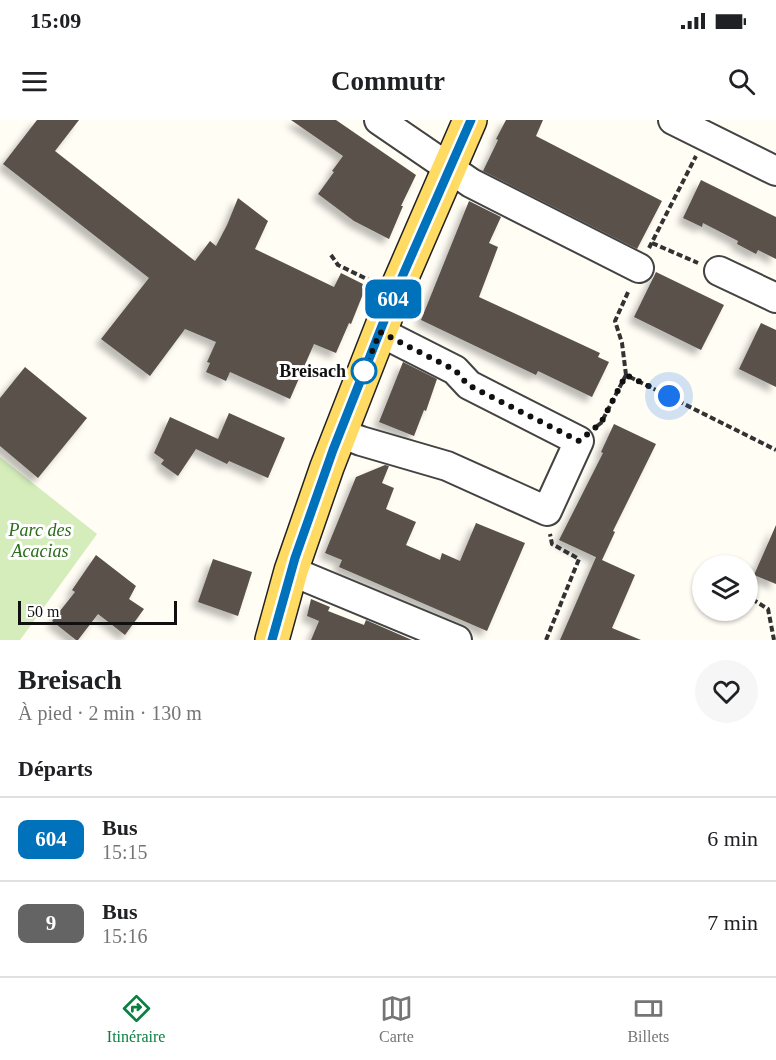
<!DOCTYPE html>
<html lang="fr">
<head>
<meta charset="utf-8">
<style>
  :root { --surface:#fff; --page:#f6f6f6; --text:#202124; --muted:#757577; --line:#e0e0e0; --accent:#0b8043 }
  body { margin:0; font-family:"Times New Roman",serif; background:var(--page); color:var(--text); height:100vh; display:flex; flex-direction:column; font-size:22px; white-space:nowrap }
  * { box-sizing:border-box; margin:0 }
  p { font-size:20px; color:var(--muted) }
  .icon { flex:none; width:33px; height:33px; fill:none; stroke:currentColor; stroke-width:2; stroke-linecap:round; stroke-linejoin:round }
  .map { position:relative; height:520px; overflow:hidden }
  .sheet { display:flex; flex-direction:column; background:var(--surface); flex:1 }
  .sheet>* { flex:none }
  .badge { padding:0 12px; border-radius:9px; font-size:21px; line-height:39px }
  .controls { position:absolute; left:692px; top:435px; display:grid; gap:12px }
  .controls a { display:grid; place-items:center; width:66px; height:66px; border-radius:50%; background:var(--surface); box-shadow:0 2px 4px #0004; font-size:30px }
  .scale { position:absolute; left:18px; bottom:15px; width:159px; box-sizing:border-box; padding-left:6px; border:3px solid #101010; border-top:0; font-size:16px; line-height:21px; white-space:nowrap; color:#101010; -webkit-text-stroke:4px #fff; paint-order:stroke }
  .you { position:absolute; width:30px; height:30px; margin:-15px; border:4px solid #fff; border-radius:50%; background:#1a73e8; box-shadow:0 0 0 9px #1a73e833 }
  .map>.badge { position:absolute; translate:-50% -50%; box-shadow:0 0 0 3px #fff }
  h2 { padding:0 18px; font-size:22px; line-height:54px }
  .round { display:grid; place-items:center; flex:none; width:63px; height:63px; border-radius:32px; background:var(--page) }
  .head { display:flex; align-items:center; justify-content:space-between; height:102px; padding:0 18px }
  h1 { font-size:28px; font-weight:700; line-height:45px }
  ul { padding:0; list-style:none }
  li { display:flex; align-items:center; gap:18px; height:84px; padding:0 18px; border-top:2px solid var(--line) }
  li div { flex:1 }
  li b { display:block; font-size:22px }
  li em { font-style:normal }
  li .badge { min-width:66px; font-weight:700; text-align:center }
  .status { display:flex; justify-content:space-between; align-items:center; height:42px; padding:0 30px; background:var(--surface); direction:ltr }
  .status svg { height:16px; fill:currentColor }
  header { display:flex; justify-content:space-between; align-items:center; height:78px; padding:0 18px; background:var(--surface); font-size:27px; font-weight:700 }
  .menu { display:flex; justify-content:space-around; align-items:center; height:84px; border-top:2px solid var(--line); background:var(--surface); font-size:16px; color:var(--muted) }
  .menu a { display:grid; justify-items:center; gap:3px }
  .menu .selected { color:var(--accent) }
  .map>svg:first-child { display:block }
</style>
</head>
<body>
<div class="status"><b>15:09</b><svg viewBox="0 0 49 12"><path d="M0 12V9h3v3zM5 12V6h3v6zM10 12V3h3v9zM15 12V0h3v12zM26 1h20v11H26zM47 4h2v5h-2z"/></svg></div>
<header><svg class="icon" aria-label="menu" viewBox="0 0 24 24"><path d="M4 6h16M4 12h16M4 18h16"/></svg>Commutr<svg class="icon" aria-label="search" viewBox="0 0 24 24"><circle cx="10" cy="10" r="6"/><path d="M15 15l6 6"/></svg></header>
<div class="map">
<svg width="776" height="520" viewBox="0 0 776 520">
  <defs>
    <filter id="shadow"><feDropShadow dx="-5.5" dy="5.5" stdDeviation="3" flood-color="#0004"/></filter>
  </defs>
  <rect width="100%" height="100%" fill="#fffdf4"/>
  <path fill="#d4edba" d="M0,337L97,414L20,520H0Z"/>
  <g fill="#5a514c" filter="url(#shadow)">
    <path d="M37,0H79L55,31L195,141L210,121L216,126L227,105L238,78L268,101L255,129L334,167L341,153L363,164L362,168L365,169L351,204L349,203L336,233L314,224L290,279L230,252L226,261L206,252L210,243L207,242L216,222L185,209L150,256L101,219L149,158L3,44Z"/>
    <path d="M291,0H336L416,55L401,86H403L389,119L354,101L318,74L334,52L332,51L343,36Z"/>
    <path d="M506,0H543L536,16L662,81L637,129L483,51L498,20L496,19Z"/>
    <path d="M701,60L776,97V139L758,130L756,134L737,124L738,121L703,103L702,107L683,98Z"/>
    <path d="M469,81L501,97L489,123L498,127L479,177L600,233L598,237L609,242L592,277L538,251L536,255L421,200Z"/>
    <path d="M656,152L724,185L701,230L634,197Z"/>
    <path d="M761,203L776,210V267L739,249Z"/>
    <path d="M403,242L437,259L426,291L424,290L414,316L379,302Z"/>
    <path d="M25,247L87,298L38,358L0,326V278Z"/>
    <path d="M229,293L285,318L268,358L229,341L227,344L196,329L178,356L161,344L164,340L154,333L170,297L218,319Z"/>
    <path d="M614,304L656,324L613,411L615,412L602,440L635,455L612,508L641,520H560L596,437L600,439L559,420L603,333L601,332Z"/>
    <path d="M385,345L389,346L382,363L394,368L386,389L416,402L406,425L440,440L442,433L460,441L476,403L525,423L487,511L339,447L342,440L325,433L356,357Z"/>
    <path d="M776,405V464L754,455Z"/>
    <path d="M96,435L136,466L129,479L144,489L125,515L98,494L78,520H76L52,501L75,472L72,470Z"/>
    <path d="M213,439L252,452L238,496L198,482Z"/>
    <path d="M311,479L330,487L328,491L364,505L366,500L412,520H311L319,501L307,496Z"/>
  </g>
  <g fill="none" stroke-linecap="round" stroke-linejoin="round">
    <defs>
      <g id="minor">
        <path d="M379,0L471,63L639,148"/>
        <path d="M673,0L776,51"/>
        <path d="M719,151L776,178"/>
        <path d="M340,313L361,321L447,346L547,391L579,321L469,265L455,250L380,212"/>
        <path d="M291,451L457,520"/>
      </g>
      <path id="major" d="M272,520L291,451L327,347L395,173L470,0"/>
    </defs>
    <use href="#minor" stroke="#434343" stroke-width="32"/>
    <use href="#major" stroke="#212121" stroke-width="36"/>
    <g stroke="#323232" stroke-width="4" stroke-dasharray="6 3" stroke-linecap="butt">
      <path d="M652,123L698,143"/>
      <path d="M649,128L696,36"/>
      <path d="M331,135L338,145L373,162"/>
      <path d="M626,255L622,223L615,201L629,170"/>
      <path d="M597,306L601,303L626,255L776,330"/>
      <path d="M752,479L768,489L774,520"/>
      <path d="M546,520L579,439L552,424L550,414"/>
    </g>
    <use href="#minor" stroke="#fff" stroke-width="28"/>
    <use href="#major" stroke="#ffdb64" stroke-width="33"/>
  </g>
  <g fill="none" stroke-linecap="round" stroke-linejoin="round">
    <defs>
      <path id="line" d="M272,520L295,438L333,330L395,173L471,0"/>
    </defs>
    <use href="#line" stroke="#fff" stroke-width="14"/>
    <use href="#line" stroke="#0072bc" stroke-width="9"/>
    <path stroke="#101010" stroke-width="6" stroke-dasharray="0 10.8" d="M364,251L362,256L380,212L455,250L468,265L579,321L601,303L626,255L669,276"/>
  </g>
  <circle fill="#fff" stroke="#0072bc" stroke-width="3" cx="364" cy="251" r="12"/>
  <g text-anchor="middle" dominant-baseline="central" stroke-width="6" stroke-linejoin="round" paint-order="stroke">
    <g font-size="18" font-weight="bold" fill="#101010" stroke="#fff" text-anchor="end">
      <text x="346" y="251">Breisach</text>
    </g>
    <g font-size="18" font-style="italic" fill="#2b6d1b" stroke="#fff">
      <text x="40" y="410">Parc des<tspan x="40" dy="21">Acacias</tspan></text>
    </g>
  </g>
</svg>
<div class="controls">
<a><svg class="icon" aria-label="layers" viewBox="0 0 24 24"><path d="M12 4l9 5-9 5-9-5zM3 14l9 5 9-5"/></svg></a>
</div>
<div class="scale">50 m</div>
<div class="you" style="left:669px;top:276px"></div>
<b class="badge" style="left:393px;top:179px;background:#0072bc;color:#fff">604</b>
</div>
<section class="sheet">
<div class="head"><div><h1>Breisach</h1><p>À pied · 2 min · 130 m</p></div><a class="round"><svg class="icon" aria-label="heart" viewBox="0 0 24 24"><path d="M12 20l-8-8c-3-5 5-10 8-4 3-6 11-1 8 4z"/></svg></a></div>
<h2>Départs</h2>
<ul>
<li><span class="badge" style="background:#0072bc;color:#fff">604</span><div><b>Bus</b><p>15:15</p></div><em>6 min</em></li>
<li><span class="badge" style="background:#646464;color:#fff">9</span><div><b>Bus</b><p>15:16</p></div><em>7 min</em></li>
</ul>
</section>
<nav class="menu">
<a class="selected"><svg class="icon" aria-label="directions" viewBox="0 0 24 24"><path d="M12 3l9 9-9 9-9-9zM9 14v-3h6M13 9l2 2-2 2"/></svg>Itinéraire</a>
<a><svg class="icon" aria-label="map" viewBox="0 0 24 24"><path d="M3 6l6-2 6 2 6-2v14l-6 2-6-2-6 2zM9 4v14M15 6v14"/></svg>Carte</a>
<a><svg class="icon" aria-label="tickets" viewBox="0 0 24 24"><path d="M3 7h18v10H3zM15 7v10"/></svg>Billets</a>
</nav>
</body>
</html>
